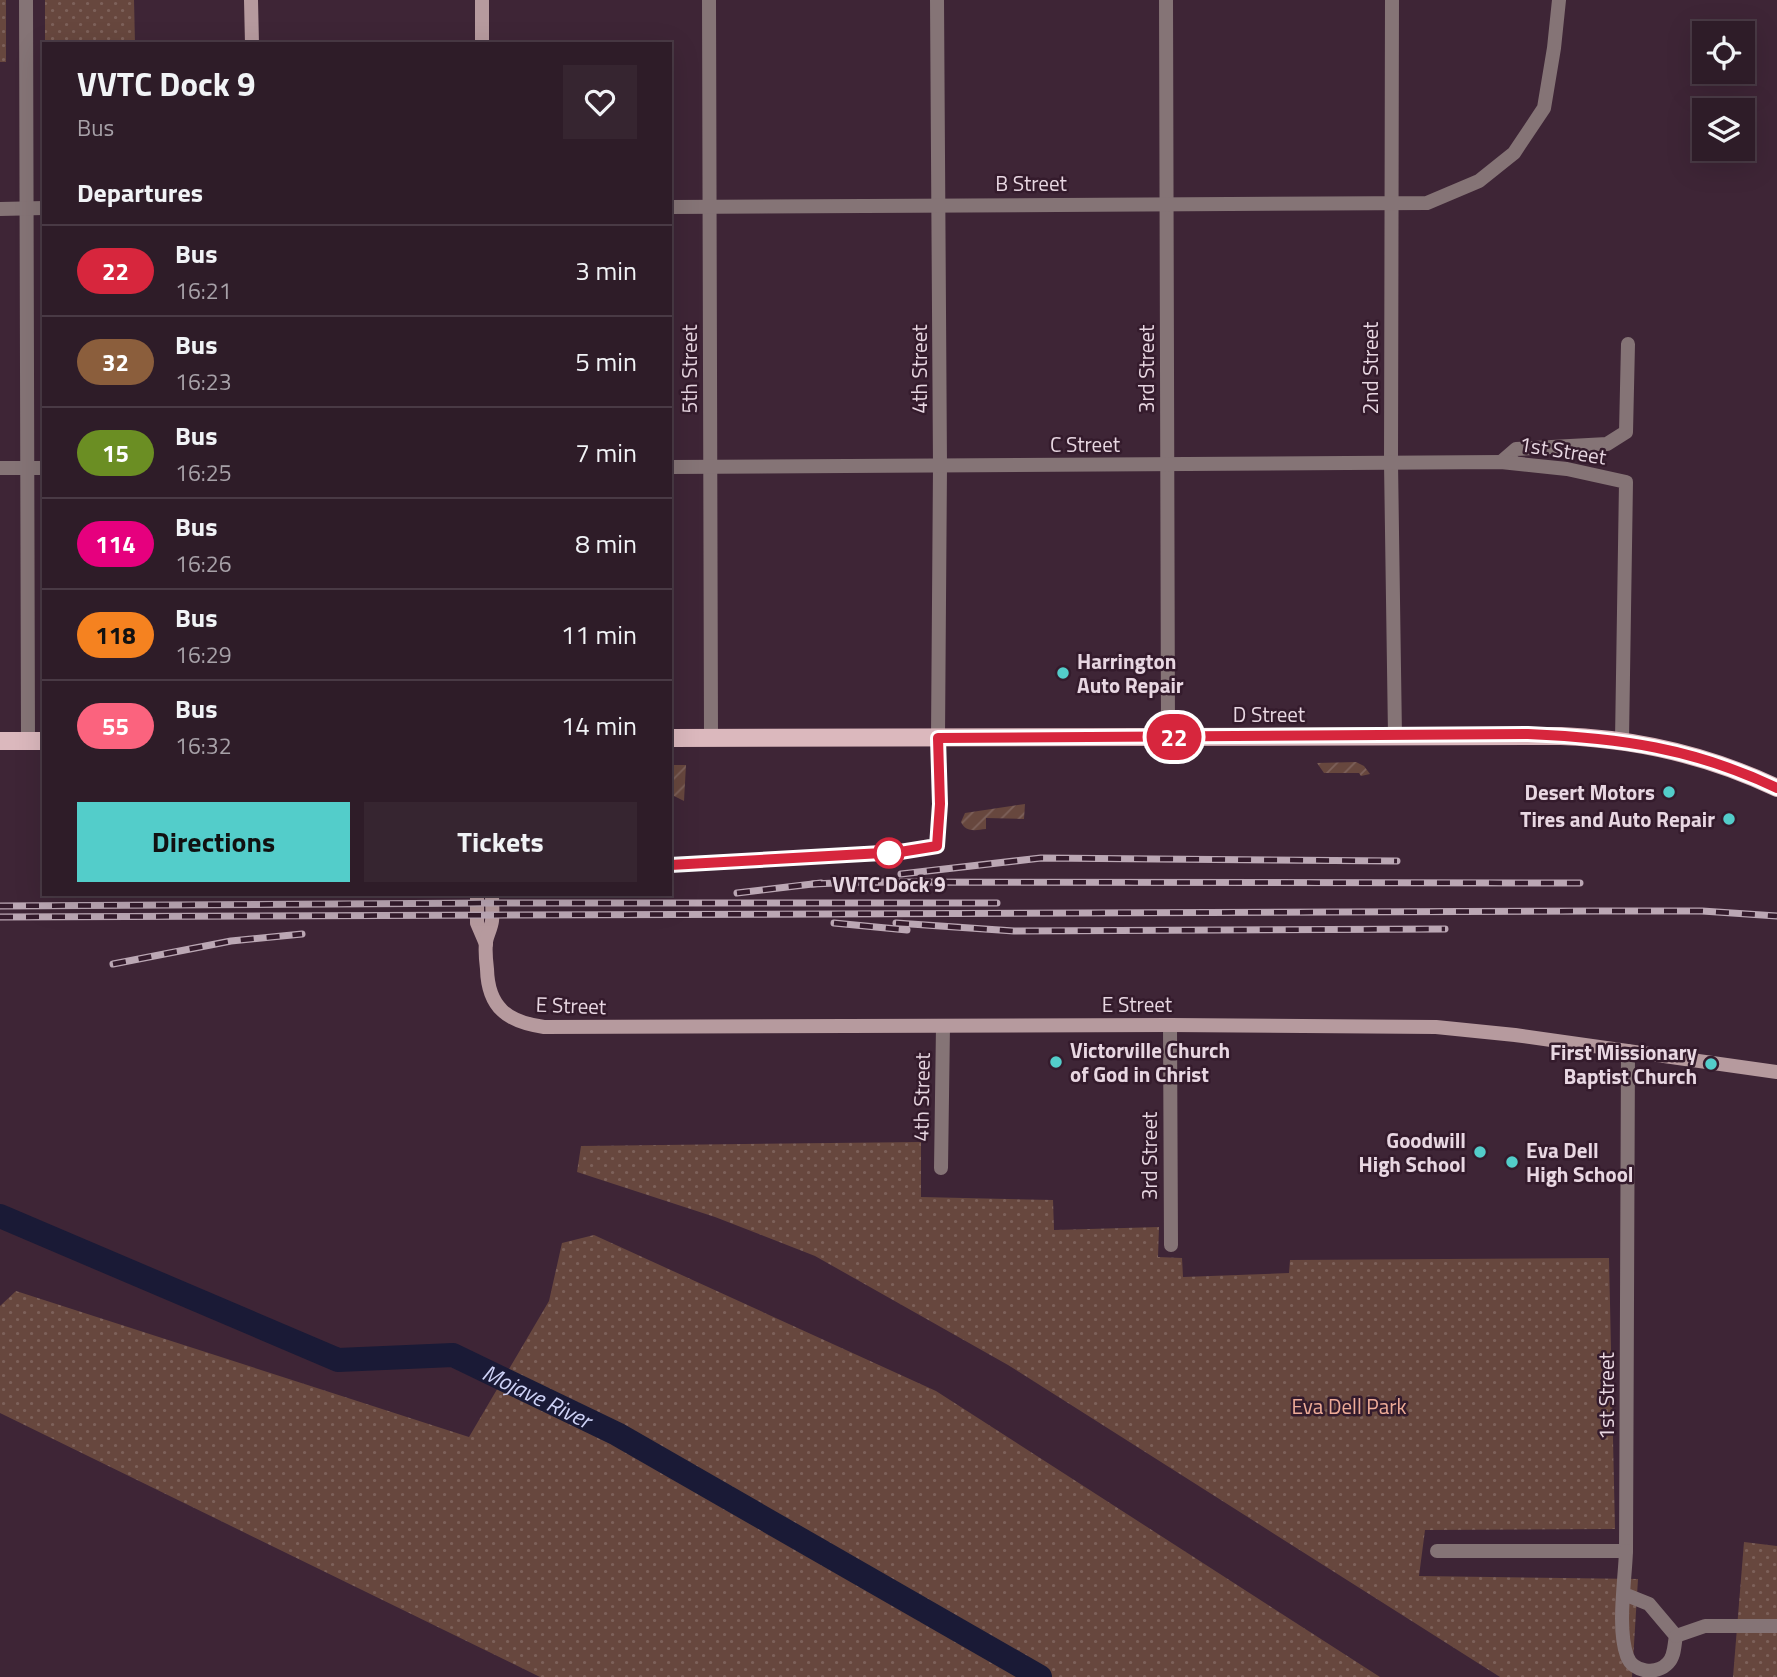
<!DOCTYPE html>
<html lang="en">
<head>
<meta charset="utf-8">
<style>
  :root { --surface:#2e1c28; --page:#362530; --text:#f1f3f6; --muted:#a7a1a8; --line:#493a45; --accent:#53cdca }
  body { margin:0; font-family:"Titillium Web",sans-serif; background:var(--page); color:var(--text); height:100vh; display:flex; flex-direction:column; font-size:26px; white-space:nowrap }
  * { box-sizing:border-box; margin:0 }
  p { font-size:23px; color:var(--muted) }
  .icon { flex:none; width:38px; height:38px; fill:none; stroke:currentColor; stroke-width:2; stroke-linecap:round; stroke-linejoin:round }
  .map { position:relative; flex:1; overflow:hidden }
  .side { position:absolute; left:42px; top:42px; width:630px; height:854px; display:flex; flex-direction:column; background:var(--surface); border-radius:0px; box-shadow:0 7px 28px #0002,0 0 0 2px var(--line) }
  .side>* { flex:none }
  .badge { padding:0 14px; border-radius:23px; font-size:24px; line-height:46px }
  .controls { position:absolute; left:1692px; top:21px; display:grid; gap:14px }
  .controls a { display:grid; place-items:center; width:63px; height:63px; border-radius:0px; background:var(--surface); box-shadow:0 7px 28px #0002,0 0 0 2px var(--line); font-size:35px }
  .map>.badge { position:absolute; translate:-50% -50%; box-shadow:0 0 0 4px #fff }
  h2 { padding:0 35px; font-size:26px; line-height:63px }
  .round { display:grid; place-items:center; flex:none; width:74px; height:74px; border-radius:0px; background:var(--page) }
  .head { display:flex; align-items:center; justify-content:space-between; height:119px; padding:0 35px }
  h1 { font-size:33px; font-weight:700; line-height:52px }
  .cta { display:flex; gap:14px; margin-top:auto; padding:14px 35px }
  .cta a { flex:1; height:80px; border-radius:0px; background:var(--accent); color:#111; font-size:28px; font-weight:700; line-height:80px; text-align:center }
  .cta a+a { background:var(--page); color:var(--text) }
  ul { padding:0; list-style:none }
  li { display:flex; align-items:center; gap:21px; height:91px; padding:0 35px; border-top:2px solid var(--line) }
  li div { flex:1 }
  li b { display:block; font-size:26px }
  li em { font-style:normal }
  li .badge { min-width:77px; font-weight:700; text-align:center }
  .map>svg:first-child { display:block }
</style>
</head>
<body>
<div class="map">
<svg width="1777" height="1677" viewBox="0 0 1777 1677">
  <defs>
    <pattern id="grass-dots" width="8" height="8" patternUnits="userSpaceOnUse" patternTransform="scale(1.75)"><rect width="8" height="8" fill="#67473e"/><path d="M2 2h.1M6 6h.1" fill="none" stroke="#7d615a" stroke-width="1.8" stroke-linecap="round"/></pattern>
    <pattern id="garden-furrows" width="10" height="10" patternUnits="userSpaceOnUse" patternTransform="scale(1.75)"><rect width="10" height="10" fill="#67473e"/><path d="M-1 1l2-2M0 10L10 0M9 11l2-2" fill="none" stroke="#7d615a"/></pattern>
  </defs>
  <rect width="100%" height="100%" fill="#3e2536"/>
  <g fill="url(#grass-dots)">
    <rect x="0" y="0" width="6" height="62"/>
    <path d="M45,0H134L135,44H45Z"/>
    <path d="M921,1142V1197L1053,1200L1054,1230L1159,1227L1158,1257L1182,1258L1183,1277L1289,1273L1290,1260L1609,1258L1615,1529L1425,1530L1419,1576L1638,1579L1632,1677H1500L1008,1365L815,1256L715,1217L577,1172L581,1146Z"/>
    <path d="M594,1235L936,1391L1380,1677H540L0,1413V1306L16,1291L469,1437L549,1301L562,1243Z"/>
    <path d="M1744,1542L1777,1546V1677H1733Z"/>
  </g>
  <g fill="url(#garden-furrows)">
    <path d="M1356,762L1364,766L1370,774L1361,776L1359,773H1324L1317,763Z"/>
    <path d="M670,765H686L684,801L670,794Z"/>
    <path d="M1025,804L1024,819L986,818V829C976,830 966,833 961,822L965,813Z"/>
  </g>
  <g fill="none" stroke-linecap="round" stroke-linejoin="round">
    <path stroke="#1a1a36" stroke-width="24" id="s1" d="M0,1216L338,1360L453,1355L617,1434L1040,1677"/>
    <g stroke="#857476" stroke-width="14">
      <path d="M26,0L28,741"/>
      <path d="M709,0L711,738"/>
      <path d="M937,0L940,466L938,738"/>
      <path d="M1166,0L1168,737"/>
      <path d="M1392,0L1391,463L1395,736"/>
      <path d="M670,207L1427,203L1479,181L1514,153L1544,108L1554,48L1559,0"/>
      <path d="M0,209L44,208"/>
      <path d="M1501,462L1516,449L1607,444L1626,432L1628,344"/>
      <path d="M670,467L1501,462L1567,469L1626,482L1622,740"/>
      <path d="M0,468H44"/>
      <path d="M1170,1025L1171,1245"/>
      <path d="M941,1168L943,1026"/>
      <path d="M1437,1551H1626L1628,1051"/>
      <path d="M1624,1594L1649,1604L1676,1636C1674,1645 1675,1656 1668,1663C1657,1675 1633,1673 1627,1656C1617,1628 1625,1581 1626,1551"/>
      <path d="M1676,1636L1705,1626H1777"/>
    </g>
    <g stroke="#b69a9e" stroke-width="14">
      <path d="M251,0L252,44"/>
      <path d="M482,44V0"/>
      <path d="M477,894V923L486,944"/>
      <path d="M492,894C492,903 493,913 492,921C491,929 487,935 486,942C485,951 486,961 487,969C488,1008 508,1022 544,1027L1170,1025L1436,1027L1515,1035L1777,1072"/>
    </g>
    <g stroke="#dbb8bd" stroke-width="18">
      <path d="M670,738L1561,736C1637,739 1708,755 1777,788"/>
      <path d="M0,741H44"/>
    </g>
    <defs>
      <g id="rail">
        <path d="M901,874L1041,858L1397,861"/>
        <path d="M813,884L859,882L1580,883"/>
        <path d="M737,893L821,883"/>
        <path d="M0,906L492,903H997"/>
        <path d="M0,917L1602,911H1702L1777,916"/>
        <path d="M834,923L907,930"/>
        <path d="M896,923L1014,931L1445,929"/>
        <path d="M113,964L231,941L302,934"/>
      </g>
    </defs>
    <use href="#rail" stroke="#bba7b4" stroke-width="7"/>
    <use href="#rail" stroke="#341b2c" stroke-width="4.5" stroke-dasharray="13" stroke-linecap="butt"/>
  </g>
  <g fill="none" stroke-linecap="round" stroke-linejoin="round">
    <defs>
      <path id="line" d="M670,865L900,852L937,846L940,804L938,738L1528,734C1620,738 1693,748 1777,788"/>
    </defs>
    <use href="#line" stroke="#fff" stroke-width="16"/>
    <use href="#line" stroke="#d7263d" stroke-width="10"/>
  </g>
  <g fill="#53cdca" stroke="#341b2c" stroke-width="2.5">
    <circle cx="1063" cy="673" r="7"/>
    <circle cx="1669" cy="792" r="7"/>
    <circle cx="1729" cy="819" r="7"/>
    <circle cx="1056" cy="1062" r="7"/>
    <circle cx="1711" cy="1064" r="7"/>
    <circle cx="1480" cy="1152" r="7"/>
    <circle cx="1512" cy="1162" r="7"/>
  </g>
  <circle fill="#fff" stroke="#d7263d" stroke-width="3.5" cx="889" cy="853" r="14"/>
  <g text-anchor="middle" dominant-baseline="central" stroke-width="5" stroke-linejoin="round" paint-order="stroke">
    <g font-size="21" fill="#e8d7e2" stroke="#341b2c">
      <text x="1031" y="183">B Street</text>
      <text transform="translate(1370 368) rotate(-90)">2nd Street</text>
      <text transform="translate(689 369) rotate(-90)">5th Street</text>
      <text transform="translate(919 369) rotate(-90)">4th Street</text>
      <text transform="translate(1146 369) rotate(-90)">3rd Street</text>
      <text x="1085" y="444">C Street</text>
      <text transform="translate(1563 450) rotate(9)">1st Street</text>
      <text x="1269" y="714">D Street</text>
      <text x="1137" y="1004">E Street</text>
      <text transform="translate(571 1005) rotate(2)">E Street</text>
      <text transform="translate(921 1097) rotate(-89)">4th Street</text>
      <text transform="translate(1149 1156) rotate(-90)">3rd Street</text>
      <text transform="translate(1606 1396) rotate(-90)">1st Street</text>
    </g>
    <g font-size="21" font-weight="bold" fill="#e8d7e2" stroke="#341b2c" text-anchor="end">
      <text x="1077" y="661" text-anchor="start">Harrington<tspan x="1077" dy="24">Auto Repair</tspan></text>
      <text x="1655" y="792">Desert Motors</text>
      <text x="1715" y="819">Tires and Auto Repair</text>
      <text x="1070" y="1050" text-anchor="start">Victorville Church<tspan x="1070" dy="24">of God in Christ</tspan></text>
      <text x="1697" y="1052">First Missionary<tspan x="1697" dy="24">Baptist Church</tspan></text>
      <text x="1466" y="1140">Goodwill<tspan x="1466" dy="24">High School</tspan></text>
      <text x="1526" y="1150" text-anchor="start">Eva Dell<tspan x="1526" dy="24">High School</tspan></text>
    </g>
    <g font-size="21" font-weight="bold" fill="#e8d7e2" stroke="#341b2c">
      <text x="889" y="884">VVTC Dock 9</text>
    </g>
    <g font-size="21" fill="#eeac98" stroke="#341b2c">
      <text x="1349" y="1406">Eva Dell Park</text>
    </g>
    <g font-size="23" font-style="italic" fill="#ced2f6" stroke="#341b2c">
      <text stroke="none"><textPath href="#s1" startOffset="576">Mojave River</textPath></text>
    </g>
  </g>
</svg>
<div class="controls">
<a><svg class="icon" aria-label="locate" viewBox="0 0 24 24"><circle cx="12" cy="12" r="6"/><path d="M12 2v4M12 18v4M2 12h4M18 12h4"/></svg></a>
<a><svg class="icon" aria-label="layers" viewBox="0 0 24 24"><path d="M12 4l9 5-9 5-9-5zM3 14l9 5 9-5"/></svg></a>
</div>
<b class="badge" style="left:1174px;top:737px;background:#d7263d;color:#fff">22</b>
<section class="side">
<div class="head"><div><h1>VVTC Dock 9</h1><p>Bus</p></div><a class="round"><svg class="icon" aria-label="heart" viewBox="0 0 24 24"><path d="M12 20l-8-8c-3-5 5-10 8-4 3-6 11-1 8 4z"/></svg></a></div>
<h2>Departures</h2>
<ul>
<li><span class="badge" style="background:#d7263d;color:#fff">22</span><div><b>Bus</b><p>16:21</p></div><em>3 min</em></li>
<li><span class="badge" style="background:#8b5e3c;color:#fff">32</span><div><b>Bus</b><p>16:23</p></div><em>5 min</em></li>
<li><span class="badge" style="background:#6b8e23;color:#fff">15</span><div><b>Bus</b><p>16:25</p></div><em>7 min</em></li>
<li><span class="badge" style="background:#e6007e;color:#fff">114</span><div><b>Bus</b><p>16:26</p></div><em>8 min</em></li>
<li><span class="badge" style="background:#f58220;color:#111">118</span><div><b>Bus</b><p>16:29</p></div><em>11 min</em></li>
<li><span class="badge" style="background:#fb637e;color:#fff">55</span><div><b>Bus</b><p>16:32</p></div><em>14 min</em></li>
</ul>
<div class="cta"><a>Directions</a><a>Tickets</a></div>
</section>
</div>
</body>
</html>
